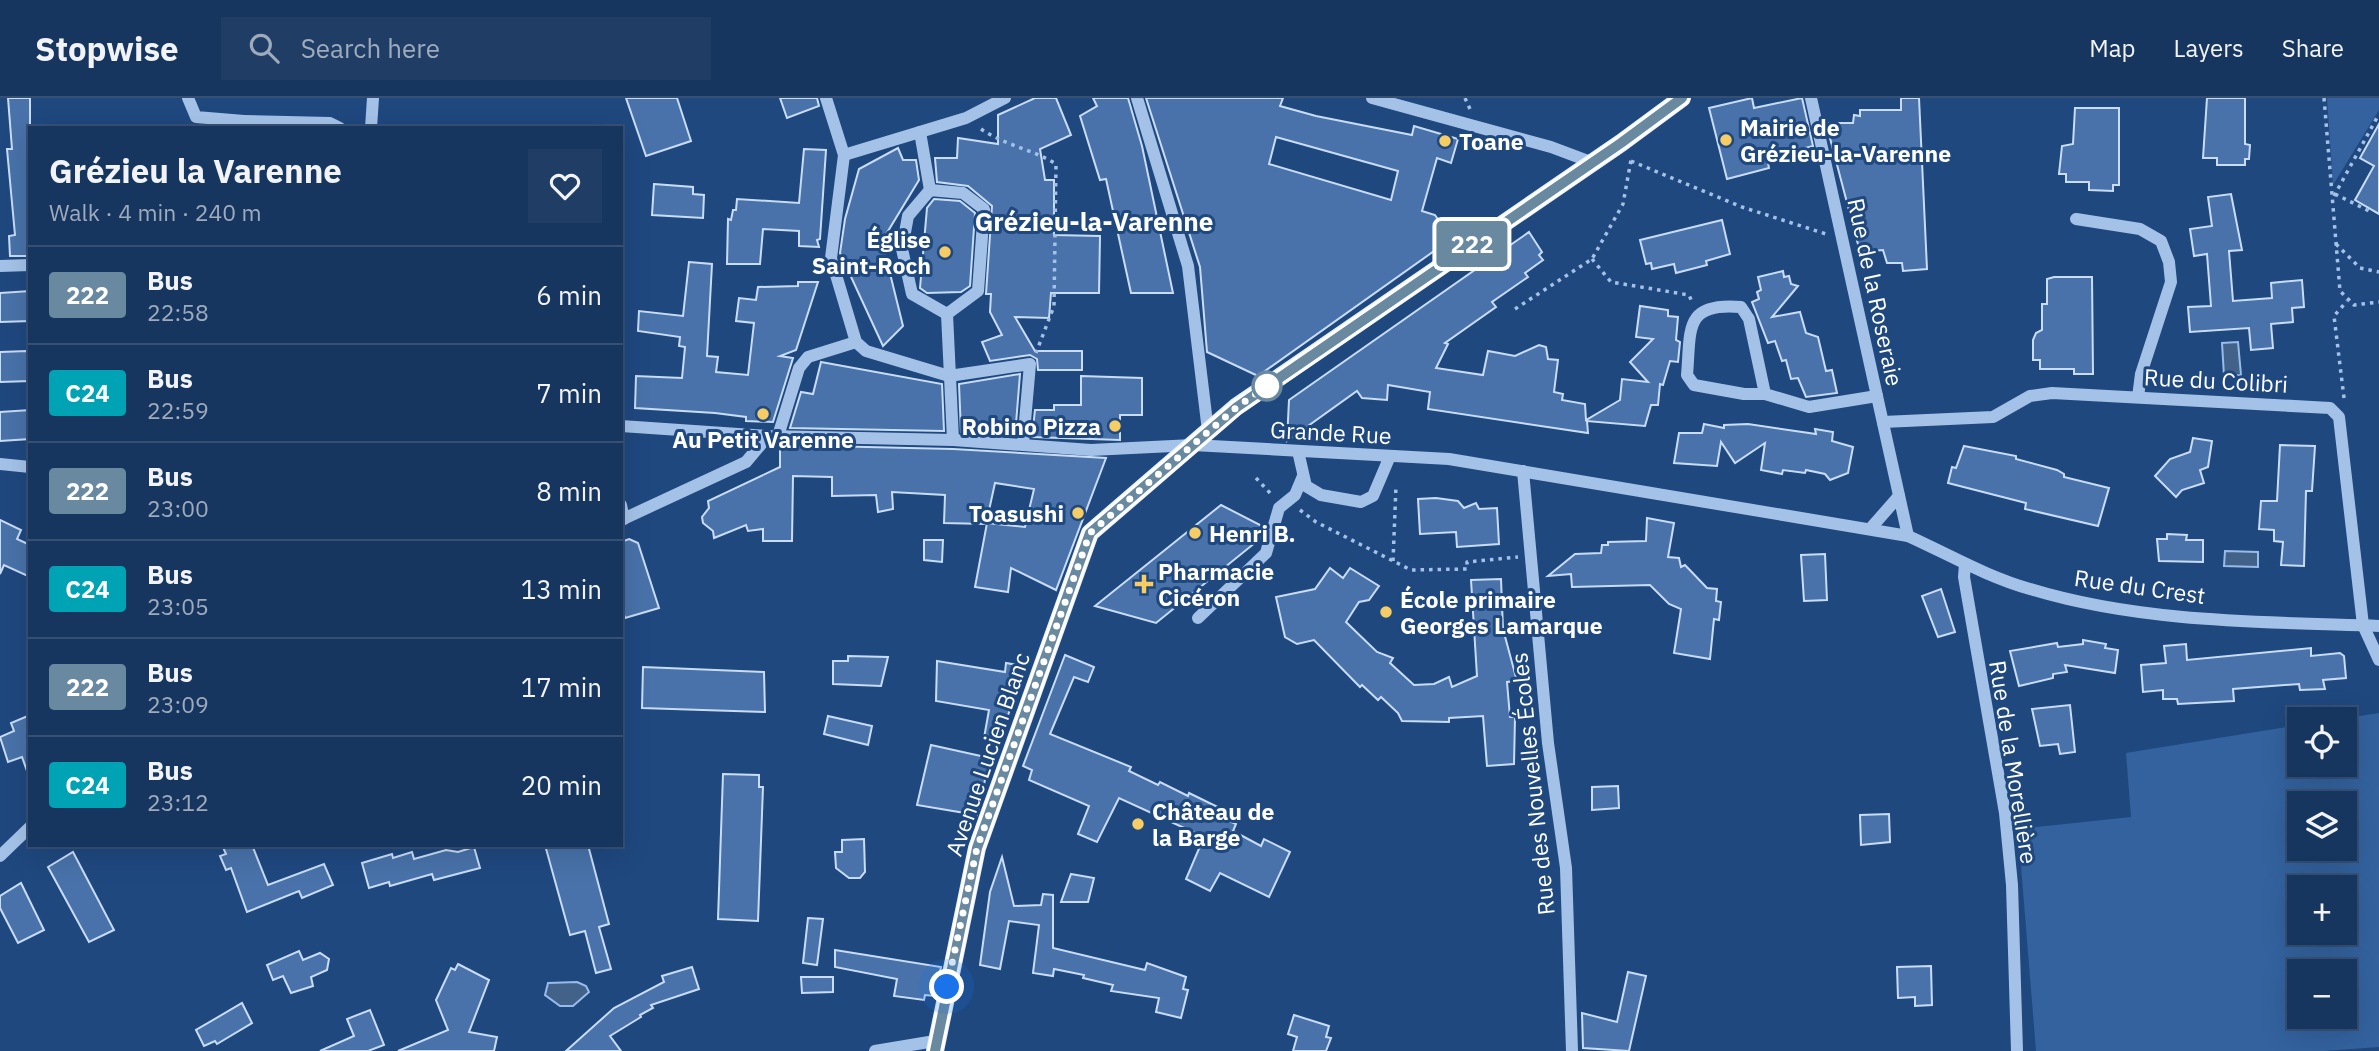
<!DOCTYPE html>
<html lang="en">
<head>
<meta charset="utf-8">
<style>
  :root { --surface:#17365f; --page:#203e65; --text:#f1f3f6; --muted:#9eabbd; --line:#365074 }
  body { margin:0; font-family:"IBM Plex Sans",sans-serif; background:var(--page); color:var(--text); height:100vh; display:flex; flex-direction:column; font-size:26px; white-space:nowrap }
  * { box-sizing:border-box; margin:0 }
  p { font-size:23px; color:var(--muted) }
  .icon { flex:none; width:38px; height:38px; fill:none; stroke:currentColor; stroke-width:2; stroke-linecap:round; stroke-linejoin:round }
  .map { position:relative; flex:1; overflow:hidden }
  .drawer { position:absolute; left:28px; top:28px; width:595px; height:721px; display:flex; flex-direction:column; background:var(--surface); border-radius:0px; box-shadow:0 7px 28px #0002,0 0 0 2px var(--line) }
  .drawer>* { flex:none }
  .badge { padding:0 14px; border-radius:5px; font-size:24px; line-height:46px }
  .controls { position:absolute; left:2287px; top:609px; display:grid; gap:14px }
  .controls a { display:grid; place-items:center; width:70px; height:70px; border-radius:0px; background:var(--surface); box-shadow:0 7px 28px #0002,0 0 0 2px var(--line); font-size:35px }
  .you { position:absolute; width:35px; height:35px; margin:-18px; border:5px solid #fff; border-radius:50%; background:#1a73e8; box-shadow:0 0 0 10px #1a73e833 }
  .map>.badge { position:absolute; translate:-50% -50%; box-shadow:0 0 0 4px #fff }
  .round { display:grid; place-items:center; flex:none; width:74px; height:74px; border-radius:0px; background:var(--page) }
  .overview { display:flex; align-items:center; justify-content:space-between; height:119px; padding:0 21px }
  h1 { font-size:33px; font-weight:700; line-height:52px }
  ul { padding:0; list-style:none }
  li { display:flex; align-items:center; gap:21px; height:98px; padding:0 21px; border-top:2px solid var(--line) }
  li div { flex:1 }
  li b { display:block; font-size:26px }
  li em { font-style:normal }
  li .badge { min-width:77px; font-weight:700; text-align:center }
  header { display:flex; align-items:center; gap:42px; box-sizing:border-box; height:98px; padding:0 35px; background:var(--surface); border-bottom:2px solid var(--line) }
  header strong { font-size:33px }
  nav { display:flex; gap:38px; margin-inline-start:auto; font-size:24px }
  .search { width:490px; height:63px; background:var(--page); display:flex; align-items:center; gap:18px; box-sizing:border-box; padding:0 24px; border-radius:0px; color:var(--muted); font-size:26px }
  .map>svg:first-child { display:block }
</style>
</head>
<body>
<header>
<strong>Stopwise</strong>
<div class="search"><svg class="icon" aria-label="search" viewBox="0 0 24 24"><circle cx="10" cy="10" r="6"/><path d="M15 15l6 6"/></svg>Search here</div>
<nav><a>Map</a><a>Layers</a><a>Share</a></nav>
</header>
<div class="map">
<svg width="2379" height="953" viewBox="0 0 2379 953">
  <rect width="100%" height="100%" fill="#1f487f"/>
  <g fill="#33629e" fill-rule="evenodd">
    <path d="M2327,0H2379V12L2333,87Z"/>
    <path d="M2379,615V949L2324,953H2036L2018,731L2131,719L2126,655L2299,627L2300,667H2345V621H2339ZM2300,705H2345V751H2300ZM2300,789H2345V835H2300ZM2300,873H2345V919H2300Z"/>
  </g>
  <g fill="#43628a" stroke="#97bce9" stroke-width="2">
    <path d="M2238,244L2241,277L2224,278L2222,245Z"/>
    <path d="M2225,453L2258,454V469L2224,468Z"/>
    <path d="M577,884L586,888L589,894L573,908H560L545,897L548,885Z"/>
  </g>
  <g fill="#4872a9" stroke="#c8dcf6" stroke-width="2" fill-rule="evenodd">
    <path d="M8,0H30V158H10L9,138L15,137L7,51H12Z"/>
    <path d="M626,0H677L691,43L646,58Z"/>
    <path d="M780,0H817L819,8L787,20Z"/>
    <path d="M1035,0H1056L1071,37L1040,51L1045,82H1054V137L1100,138L1099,195H1051L1049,220L1015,219L1035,253H1082V272H1038L1037,261L1030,257L990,263L982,244L1002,237L990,214L991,196H986L992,108L968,88L937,84L935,60H957L958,40L998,46V17Z"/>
    <path d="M1093,0H1128L1142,48L1173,195H1131L1106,81L1100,82L1080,18L1097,8Z"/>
    <path d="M1146,0H1283L1280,8L1316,18L1412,37L1414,28L1458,41L1451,65L1437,60L1422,113L1435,117L1451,141L1258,278L1207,254L1200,169ZM1276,39L1398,73L1391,102L1269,66Z"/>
    <path d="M1752,0L1754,10L1802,0L1813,48L1767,60L1769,70L1727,81L1709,10Z"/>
    <path d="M1901,0H1919L1927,171L1903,173L1902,165H1887L1883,152L1860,154L1826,25H1853L1854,17L1860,18V12H1901Z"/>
    <path d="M2207,0H2245V46L2250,47L2249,61H2245V67H2217V60H2203Z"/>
    <path d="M2075,10H2119V87H2113V93L2089,92V84H2066V76H2059L2062,48L2073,46Z"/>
    <path d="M2379,26V116L2355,102L2374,68L2360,60Z"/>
    <path d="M898,50L903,62H916L919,82L882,143L903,228L883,248L840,155L845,121L859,71Z"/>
    <path d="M804,51L826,52L820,141L817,142L819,149L799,148V133L763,131L760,166H727L728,121L731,122L733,112H736L737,101L799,105Z"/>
    <path d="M654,86L693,89V96L704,97L703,120L652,117Z"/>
    <path d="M2231,96L2242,152L2229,153L2233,203L2272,200L2271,185L2302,182L2304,209L2292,210L2293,224L2271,226L2273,250L2251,252L2249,230L2190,234L2188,209L2211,208L2207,156L2194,158L2190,131L2212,128L2208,99Z"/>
    <path d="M934,101L960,103L975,115L970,188L961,194L927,195L920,190L927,110Z"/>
    <path d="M1722,122L1730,156L1706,163L1707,167L1676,175L1674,166L1652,171L1651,165L1646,166L1640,142Z"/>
    <path d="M1529,134L1542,154L1539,157L1543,162L1525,175L1528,179L1492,204L1496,209L1445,245L1448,246L1436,270L1483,277L1488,253L1515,258L1539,247L1546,249L1548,261L1558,262L1554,294L1563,296L1562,302L1585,306L1586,322L1620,302L1622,281L1648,284L1630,264L1653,241L1636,239L1640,208L1668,212V218L1678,219L1676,242L1680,244L1678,264L1670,263L1663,287L1660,286L1658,307H1651L1645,328L1587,323L1588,335L1428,311L1430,294L1388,287L1387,302L1362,300L1357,293L1287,343L1289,302Z"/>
    <path d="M689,164L712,166L707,258L718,259L716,274L748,277L754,225L736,223L739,200L756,202L758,189L798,188V184H818L796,252L780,258L793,260L773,324L746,323V319L715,315L635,310L636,278L682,280L685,249L679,248L680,239L638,233L639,213L683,218Z"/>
    <path d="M1783,173L1784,179L1789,178L1791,186L1798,188L1772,219L1800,214L1806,235L1818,239L1826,273L1832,272L1837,295L1806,299L1798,280L1791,281L1786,262L1782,263L1775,243L1768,245L1752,204L1759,201L1757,194L1761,192L1758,179Z"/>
    <path d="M2054,179H2092L2093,276H2074V271H2040V262H2033V242L2036,235L2042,232V206H2047V181Z"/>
    <path d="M30,193V223L0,224V195Z"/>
    <path d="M27,253L30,256V283L0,284V254Z"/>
    <path d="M821,264L942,286L944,333L790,330L801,294L813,296Z"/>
    <path d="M1020,276L1015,338L961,334L959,286Z"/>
    <path d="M1081,278L1142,280V317H1120V342L1032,339L1035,312H1054V307H1081Z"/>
    <path d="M30,312V341L0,343V314Z"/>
    <path d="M1704,326L1724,330V327L1748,326L1816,336L1815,331L1833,334L1832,343L1853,349L1848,375L1830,382L1825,376L1806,372L1805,375L1783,372L1782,376L1761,372L1765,345L1735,365L1721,344L1717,368L1674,365L1679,335H1702Z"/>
    <path d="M2193,340L2212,343L2208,369L2200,372L2204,385L2182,392L2176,399L2155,378L2170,361L2190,354Z"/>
    <path d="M780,347L953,351L1106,360L1056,492L1011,470L1008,494L975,489L987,425L1025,429L1034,391L995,385L986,426L944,425L945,397L892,394L893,411L878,414L876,397L832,398V379L793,378L792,443H763V431L748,433L746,427L714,440L713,433L703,425L702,419L709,410L708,403L780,369Z"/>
    <path d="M2280,347L2315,348L2312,393H2306L2304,468L2281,467L2283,444L2274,443V432L2259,431L2261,403H2277Z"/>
    <path d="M1964,348L2016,358V361L2057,372L2064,376V379L2109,390L2098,428L2025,411L2026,405L1948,385L1952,369L1956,370Z"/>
    <path d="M1436,400L1458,403L1464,410L1476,405L1479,411L1497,410L1499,446L1457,449L1456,434L1420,436L1418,401Z"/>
    <path d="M1221,407L1264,429L1261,440L1156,525L1095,508Z"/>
    <path d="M1647,420L1674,425L1668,459L1679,460L1681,469L1685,467L1707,490L1717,491L1716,503L1721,504L1719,522L1714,521L1710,561L1674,555L1681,511L1669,506L1650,487L1572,489L1571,476L1548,478L1575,456L1601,455L1602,447H1608V444L1646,443Z"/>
    <path d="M0,422L21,432L17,441L30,447V479L4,467L0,476Z"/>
    <path d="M2167,436L2187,437L2186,442H2203V464L2159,463L2157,441H2167Z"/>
    <path d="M629,441L638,445L659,510L625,520L621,506V444Z"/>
    <path d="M924,442H943L942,464L924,462Z"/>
    <path d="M1825,456L1827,502L1804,503L1801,457Z"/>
    <path d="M1330,470L1343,480L1350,470L1379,488L1369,502L1359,504L1346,524L1377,554L1393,560L1390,565L1414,587L1434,586L1449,579L1452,589L1477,578L1471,482L1501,481L1503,531L1517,583L1507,584L1510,619H1515L1514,666L1487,668L1483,618L1449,620V624L1402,623L1398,615L1381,599L1378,602L1362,587L1360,589L1314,542L1297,546L1285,539L1276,499L1315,491Z"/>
    <path d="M1941,491L1955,534L1938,539L1922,498Z"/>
    <path d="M2083,542L2106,546L2105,550L2118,552L2115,575L2065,567L2067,574L2053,576V580L2019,588L2010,553L2057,545L2058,549L2083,546Z"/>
    <path d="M2186,546L2187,562L2311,550V558L2340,555L2344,558L2346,580L2323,582L2325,591L2300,592L2299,586L2233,591L2234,603L2178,606L2177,601H2163V592L2143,594L2141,567L2166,565L2164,548Z"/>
    <path d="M1065,557L1094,569L1088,584L1074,579L1050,636L1131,669L1129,673L1158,687L1160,684L1188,698L1189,695L1232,716L1229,723L1236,726L1233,733L1261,748L1264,741L1290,754L1269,799L1220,775L1210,793L1186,781L1204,739L1119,700L1097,744L1078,736L1089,708L1029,682L1032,672L1023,668Z"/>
    <path d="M848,558L888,559L881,588L833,586V563H848Z"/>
    <path d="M937,563L1005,574L1006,565L1023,568L1000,644L984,640L989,612L936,603Z"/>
    <path d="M643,569L764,574L765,614L642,610Z"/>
    <path d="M2070,607L2075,654L2060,656L2058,646L2040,648L2032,611Z"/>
    <path d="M30,617V672L27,673L22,659L8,664L0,639L14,633L11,625Z"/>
    <path d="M828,618L872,628L868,647L824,636Z"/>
    <path d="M931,647L990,660L977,717L917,707Z"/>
    <path d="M723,676L759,677V689H763L758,823L718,821Z"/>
    <path d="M1618,688L1619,710L1592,712V689Z"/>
    <path d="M1889,716L1890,744L1861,747L1860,717Z"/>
    <path d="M864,741L865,774L860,780H849L836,770L835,754H842V742Z"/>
    <path d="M222,747H252L268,787L324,766L333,787L302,800L299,793L247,814L231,770L226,772L220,758L226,756Z"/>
    <path d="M545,747H588L609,826L599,829L611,871L596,875L585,833L570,837Z"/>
    <path d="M474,749L480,770L434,782L432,776L390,788L389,784L369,790L362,765L392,756L393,760L412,754L414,761L446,752L458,754Z"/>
    <path d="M73,754L114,832L89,844L48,769Z"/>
    <path d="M1002,759L1014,808L1041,807L1043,796L1053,797V850L1145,872L1147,865L1186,879L1183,891L1188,892L1181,920L1156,914L1159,900L1111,893L1113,887L1083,880L1084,877L1054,871L1053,878L1033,875L1039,827L1009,823L1000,871L980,867L990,794Z"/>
    <path d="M1071,776L1094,780L1088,804H1061Z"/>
    <path d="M21,785L44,832L18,845L0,810V798Z"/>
    <path d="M808,820L823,821L817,867L803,865Z"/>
    <path d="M835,852L941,869L935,898L925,897L924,902L894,898L897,881L835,869Z"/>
    <path d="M299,853L303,862L320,855L329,861L327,872L311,879L313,888L291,895L283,878L273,882L267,867Z"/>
    <path d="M458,866L489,882L469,934L497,939L494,953H398L448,932L436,902L451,870L455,872Z"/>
    <path d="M1931,868L1932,907L1915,908V899L1898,900L1897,869Z"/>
    <path d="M692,869L699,891L651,907L653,910L640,917L641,919L610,938L621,953H566L614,910L664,884L662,878Z"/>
    <path d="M1628,874L1646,878L1629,953L1583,950L1582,915L1617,924Z"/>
    <path d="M801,879H833V894L802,895Z"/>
    <path d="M242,905L252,925L217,946L215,943L204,948L196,932Z"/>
    <path d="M370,912L384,947L368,953H320L354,938L347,921Z"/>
    <path d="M1294,917L1329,928L1326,939L1331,940L1326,953H1293L1297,939L1288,936Z"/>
  </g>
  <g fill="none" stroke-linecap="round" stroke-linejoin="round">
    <g stroke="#a4c2e8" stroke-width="3.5" stroke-dasharray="3.5 5" stroke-linecap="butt">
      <path d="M1465,0L1470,11"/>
      <path d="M2324,0L2340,193L2354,207L2379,204"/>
      <path d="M981,31C1004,47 1032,51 1056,66L1054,208L1036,255"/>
      <path d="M1631,63L1742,109L1826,136"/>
      <path d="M2335,96L2373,115"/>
      <path d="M2334,98L2379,16"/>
      <path d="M2336,146L2360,170L2379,174"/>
      <path d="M1592,161L1611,184L1689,197L1692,204"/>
      <path d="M1515,211L1592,161L1623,106L1631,62"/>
      <path d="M2344,300L2334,218L2347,203"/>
      <path d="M1256,380L1271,396"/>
      <path d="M1300,412L1316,424L1411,472L1467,471V464L1518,459"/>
      <path d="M1393,463L1396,388"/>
    </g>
    <g stroke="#a4c2e8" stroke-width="12">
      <path d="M188,0L196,19L244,23L245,30"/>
      <path d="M826,0L844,57L831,160L856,244L866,253L949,278L1030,266L1023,346"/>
      <path d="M1137,0L1188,168L1208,333"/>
      <path d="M1372,0L1551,49L1591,64"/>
      <path d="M1811,0L1908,438"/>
      <path d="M244,23L330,25L340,30"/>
      <path d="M371,30L373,0"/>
      <path d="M920,34L930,92"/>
      <path d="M844,57L966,20L1005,0"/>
      <path d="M930,92L963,95L984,111L978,193L947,216L912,196L902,151L908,118Z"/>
      <path d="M2076,121L2140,131L2161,143L2169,164L2171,184L2141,276L2138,299"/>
      <path d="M0,168L30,167"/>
      <path d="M947,216L953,342"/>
      <path d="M1765,296H1744L1694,287L1687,277C1691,232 1683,204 1741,209L1749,221L1765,296L1809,309L1877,298"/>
      <path d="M1883,324L1993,319L2030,298L2052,295L2330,310L2339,319L2363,527L2379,562"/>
      <path d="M621,328L768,338L953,342L1091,352L1193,347L1449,361L1908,438C1948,456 1987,479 2030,491C2141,525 2264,524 2379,528"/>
      <path d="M778,338L799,270L808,259L856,244"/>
      <path d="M1298,353L1306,388L1321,397L1361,404L1373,398L1390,358"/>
      <path d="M0,366L30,369"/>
      <path d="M1523,373L1548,645L1566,770L1572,953"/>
      <path d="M621,407L624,421"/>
      <path d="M621,422L746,364L768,338"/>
      <path d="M1870,431L1899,398"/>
      <path d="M1965,466L1964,479L2005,715L2012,787L2017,953"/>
      <path d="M1198,520L1266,455L1279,410L1295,397L1303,378"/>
      <path d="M0,758L30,729"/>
      <path d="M875,953L935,943"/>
    </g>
    <path stroke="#e6effe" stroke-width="18" d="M935,953L977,750L1090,435L1236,309L1621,45L1682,0"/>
  </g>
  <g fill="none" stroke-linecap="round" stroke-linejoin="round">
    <defs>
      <path id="line" d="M935,953L977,750L1090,435L1237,309L1621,45L1682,0"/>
    </defs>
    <use href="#line" stroke="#fff" stroke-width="16"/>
    <use href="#line" stroke="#6989a0" stroke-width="10"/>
    <path stroke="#fff" stroke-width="7" stroke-dasharray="0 12.6" d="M947,889L977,750L1090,435L1237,309L1267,288"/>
  </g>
  <g fill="#f6cd64" stroke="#1f487f" stroke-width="2.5">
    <circle cx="1726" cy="42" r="7"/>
    <circle cx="1445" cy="43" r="7"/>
    <circle cx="945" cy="154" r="7"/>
    <circle cx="763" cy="316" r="7"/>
    <circle cx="1115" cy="328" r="7"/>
    <circle cx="1078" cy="415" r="7"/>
    <circle cx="1195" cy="435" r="7"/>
    <path d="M1140.5 475.5h7v7h7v7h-7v7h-7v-7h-7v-7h7z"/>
    <circle cx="1386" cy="514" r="7"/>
    <circle cx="1138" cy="726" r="7"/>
  </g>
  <circle fill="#fff" stroke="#6989a0" stroke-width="3.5" cx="1267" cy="288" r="14"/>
  <g text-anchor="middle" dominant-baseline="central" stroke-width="6" stroke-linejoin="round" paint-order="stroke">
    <g font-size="23" font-weight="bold" fill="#fff" stroke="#1f487f" text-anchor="start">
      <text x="1740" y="29">Mairie de<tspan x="1740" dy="26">Grézieu-la-Varenne</tspan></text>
      <text x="1459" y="43">Toane</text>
      <text x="931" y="141" text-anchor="end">Église<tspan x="931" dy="26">Saint-Roch</tspan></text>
      <text x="1101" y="328" text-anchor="end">Robino Pizza</text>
      <text x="763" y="341" text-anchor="middle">Au Petit Varenne</text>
      <text x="1064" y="415" text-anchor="end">Toasushi</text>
      <text x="1209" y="435">Henri B.</text>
      <text x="1158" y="473">Pharmacie<tspan x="1158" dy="26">Cicéron</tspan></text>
      <text x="1400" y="501">École primaire<tspan x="1400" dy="26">Georges Lamarque</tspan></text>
      <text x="1152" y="713">Château de<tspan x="1152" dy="26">la Barge</tspan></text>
    </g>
    <g font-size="23" fill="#fff" stroke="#1f487f">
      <text transform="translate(1876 194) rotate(78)">Rue de la Roseraie</text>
      <text transform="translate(2216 282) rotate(3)">Rue du Colibri</text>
      <text transform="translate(1331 334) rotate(3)">Grande Rue</text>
      <text transform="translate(2140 488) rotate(8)">Rue du Crest</text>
      <text transform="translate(987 656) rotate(-71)">Avenue Lucien Blanc</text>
      <text transform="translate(2014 664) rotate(81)">Rue de la Morellière</text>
      <text transform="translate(1532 686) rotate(-96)">Rue des Nouvelles Écoles</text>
    </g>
    <g font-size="26" font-weight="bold" fill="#fff" stroke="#1f487f">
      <text x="1094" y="123">Grézieu-la-Varenne</text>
    </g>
  </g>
</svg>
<div class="controls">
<a><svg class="icon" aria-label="locate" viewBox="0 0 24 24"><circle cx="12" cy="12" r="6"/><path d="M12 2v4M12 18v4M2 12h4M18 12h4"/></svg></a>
<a><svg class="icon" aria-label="layers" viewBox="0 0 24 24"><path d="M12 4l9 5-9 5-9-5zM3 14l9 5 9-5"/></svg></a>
<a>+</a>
<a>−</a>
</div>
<div class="you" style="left:947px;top:889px"></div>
<b class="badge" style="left:1472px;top:146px;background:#6989a0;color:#fff">222</b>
<section class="drawer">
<div class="overview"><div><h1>Grézieu la Varenne</h1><p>Walk · 4 min · 240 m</p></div><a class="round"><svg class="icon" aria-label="heart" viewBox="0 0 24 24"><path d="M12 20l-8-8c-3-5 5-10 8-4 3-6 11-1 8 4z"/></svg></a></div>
<ul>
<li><span class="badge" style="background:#6989a0;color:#fff">222</span><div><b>Bus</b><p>22:58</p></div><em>6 min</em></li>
<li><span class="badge" style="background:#00a3b4;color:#fff">C24</span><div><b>Bus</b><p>22:59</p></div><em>7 min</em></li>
<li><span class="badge" style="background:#6989a0;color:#fff">222</span><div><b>Bus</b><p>23:00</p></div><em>8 min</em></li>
<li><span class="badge" style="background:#00a3b4;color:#fff">C24</span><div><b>Bus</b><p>23:05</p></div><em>13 min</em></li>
<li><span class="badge" style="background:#6989a0;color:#fff">222</span><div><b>Bus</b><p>23:09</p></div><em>17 min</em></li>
<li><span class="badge" style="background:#00a3b4;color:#fff">C24</span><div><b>Bus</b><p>23:12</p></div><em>20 min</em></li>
</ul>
</section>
</div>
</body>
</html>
